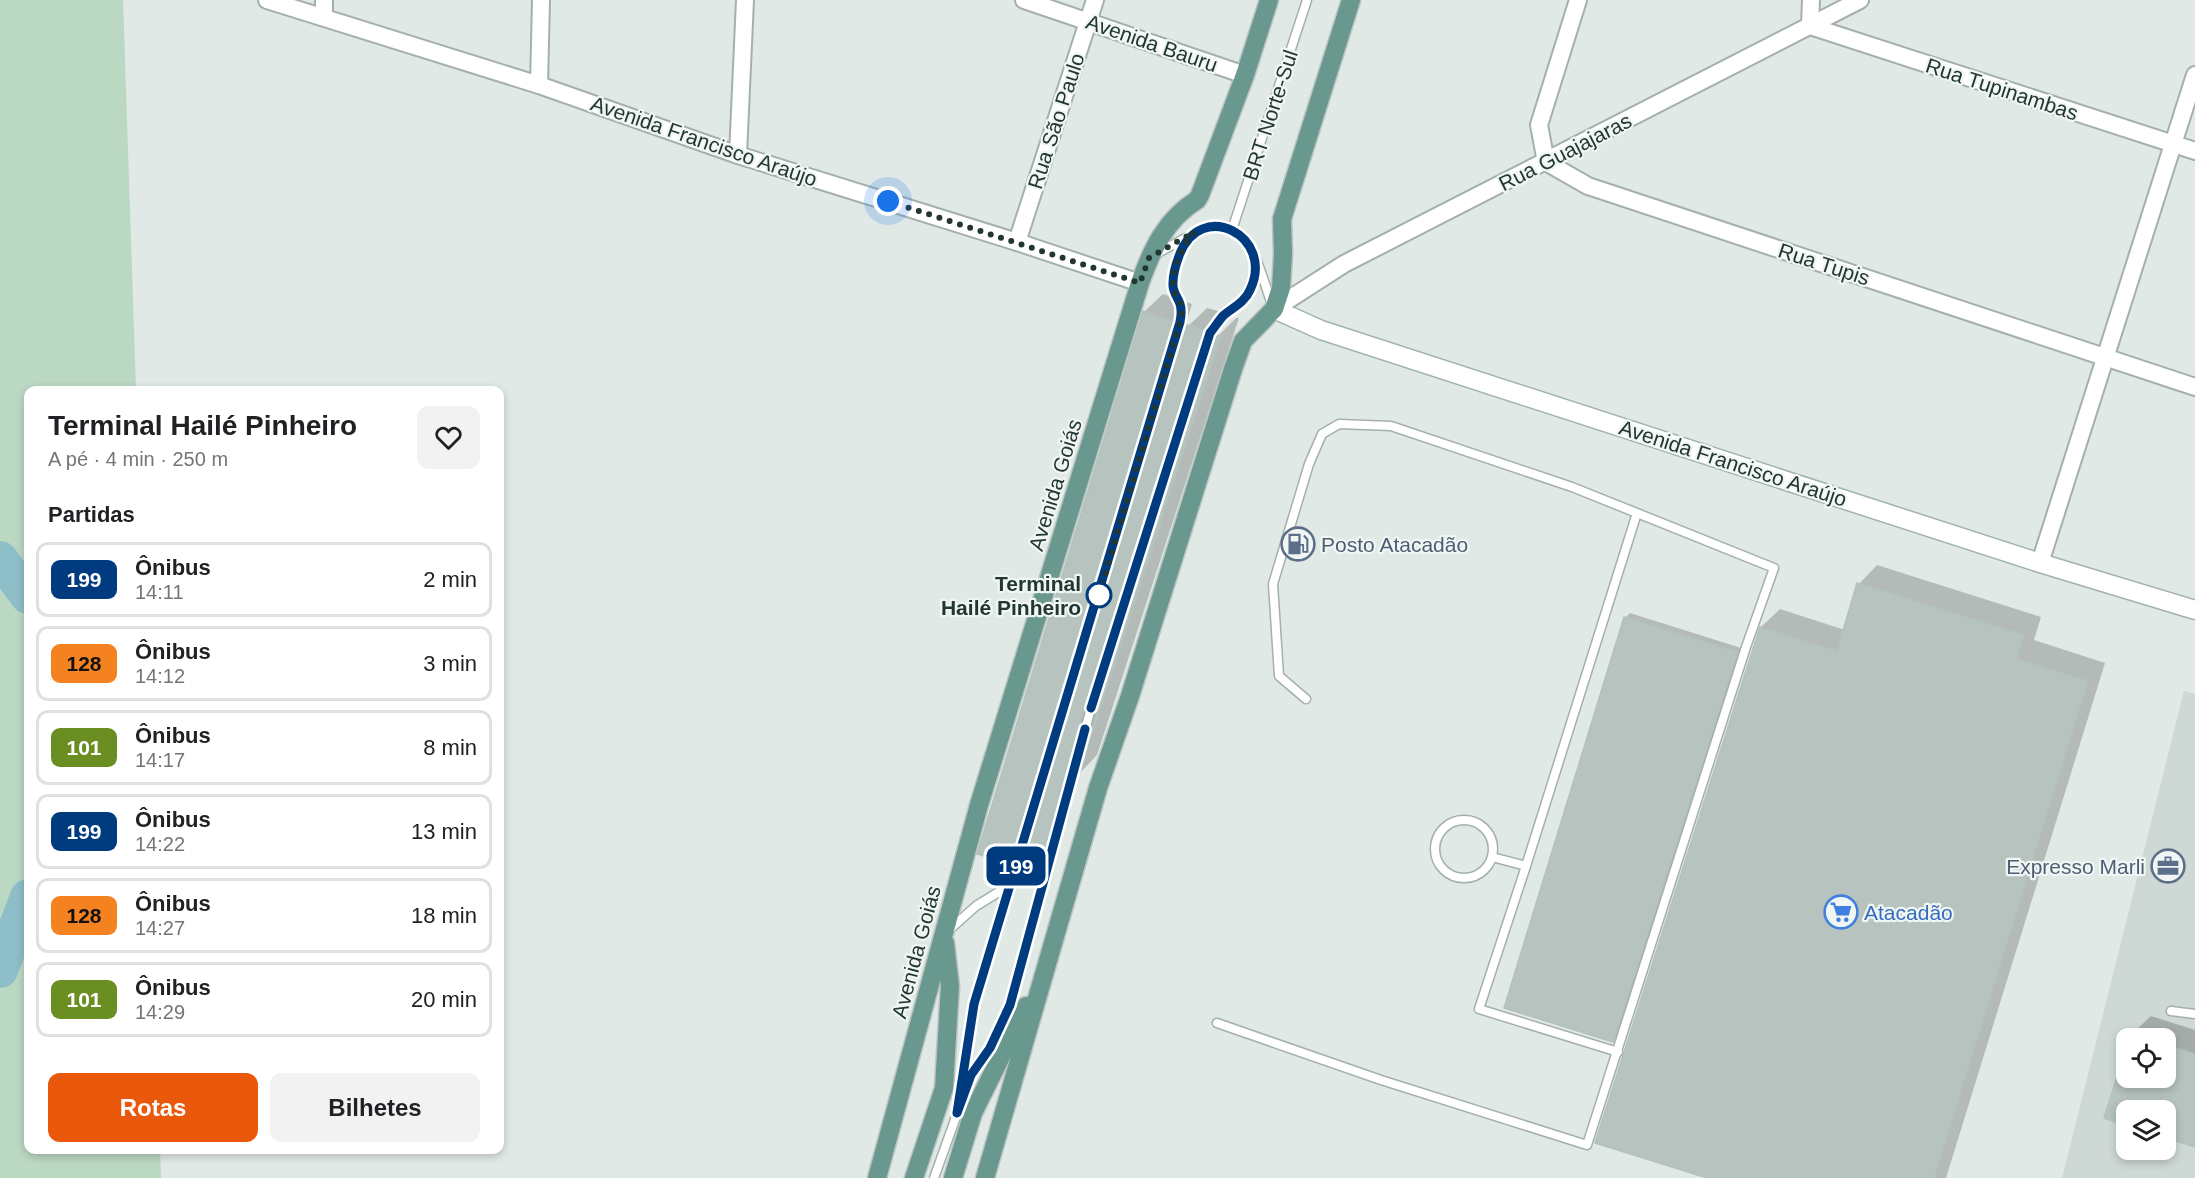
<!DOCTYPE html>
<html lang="pt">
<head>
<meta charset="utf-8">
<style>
  :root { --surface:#fff; --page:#f2f2f2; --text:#202124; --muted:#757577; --line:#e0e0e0; --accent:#ea580c }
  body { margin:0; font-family:Arial,sans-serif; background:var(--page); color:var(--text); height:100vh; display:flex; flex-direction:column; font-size:22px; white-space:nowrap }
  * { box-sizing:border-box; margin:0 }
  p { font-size:20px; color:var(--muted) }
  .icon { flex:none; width:33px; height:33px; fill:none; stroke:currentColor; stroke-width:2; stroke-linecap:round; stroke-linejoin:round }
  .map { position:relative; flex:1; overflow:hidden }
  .sheet { position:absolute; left:24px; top:386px; width:480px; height:768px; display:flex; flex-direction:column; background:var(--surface); border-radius:12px; box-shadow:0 3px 9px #0003 }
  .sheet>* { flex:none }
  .badge { padding:0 12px; border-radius:9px; font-size:21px; line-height:39px }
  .fabs { position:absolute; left:2116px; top:1028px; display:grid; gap:12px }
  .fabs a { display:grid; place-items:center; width:60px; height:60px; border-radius:12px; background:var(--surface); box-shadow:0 3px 9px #0003; font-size:30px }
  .you { position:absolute; width:30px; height:30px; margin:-15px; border:4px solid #fff; border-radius:50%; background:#1a73e8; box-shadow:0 0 0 9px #1a73e833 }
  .map>.badge { position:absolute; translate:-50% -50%; box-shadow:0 0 0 3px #fff }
  h2 { padding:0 24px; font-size:22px; line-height:54px }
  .round { display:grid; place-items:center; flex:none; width:63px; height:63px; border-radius:12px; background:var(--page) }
  .summary { display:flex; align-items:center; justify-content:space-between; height:102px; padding:0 24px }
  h1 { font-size:28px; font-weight:800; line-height:45px }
  .button { display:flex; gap:12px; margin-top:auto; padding:12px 24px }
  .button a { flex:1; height:69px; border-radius:12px; background:var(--accent); color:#fff; font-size:24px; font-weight:800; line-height:69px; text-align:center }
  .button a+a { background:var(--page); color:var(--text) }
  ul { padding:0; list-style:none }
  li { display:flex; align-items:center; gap:18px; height:75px; margin:0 12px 9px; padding:0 12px; border:3px solid var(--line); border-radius:12px }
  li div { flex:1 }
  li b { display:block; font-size:22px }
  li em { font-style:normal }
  li .badge { min-width:66px; font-weight:700; text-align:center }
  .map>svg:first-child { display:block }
</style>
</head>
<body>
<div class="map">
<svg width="2195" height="1178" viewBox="0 0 2195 1178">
  <rect width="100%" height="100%" fill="#e0e9e5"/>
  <path fill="#ced8d4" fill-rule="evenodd" d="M2184,691L2195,694V1178H2062ZM2127,1038H2166V1077H2127ZM2127,1110H2166V1149H2127Z"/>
  <path fill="#bbd8c3" d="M0,0H123L136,390H28V1149H160L161,1178H0Z"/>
  <g fill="#0003">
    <path d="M1163,294L1192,304L1184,330L1207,308L1222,312L1099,699L1102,700L1217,337L1236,318H1239L1097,755L1079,774L1057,854L1039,872L1032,840L1009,863L1144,312Z"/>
    <path d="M1877,565L2041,617L2034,640L2105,663L1946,1178H1712L1761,627L1780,609L1845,630L1859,584Z"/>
    <path d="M1630,613L1741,648L1617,1036L1613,1041L1625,618Z"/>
    <path d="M2151,1016L2195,1030V1146L2166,1136V1110H2127V1124L2106,1117L2127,1051V1077H2166V1038H2131L2132,1034Z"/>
  </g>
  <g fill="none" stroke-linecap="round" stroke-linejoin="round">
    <g stroke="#8ebec8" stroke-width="36">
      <path d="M0,559L28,596"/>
      <path d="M0,970L28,897"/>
    </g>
  </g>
  <g fill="#b6c3be" stroke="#b3c2bc" stroke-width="1.5">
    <path d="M1143,311L1175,322L1010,864L977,854Z"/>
    <path d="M1187,325L1204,330L1085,706L1039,874L1022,868Z"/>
    <path d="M1217,335L1221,336L1079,775L1097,710Z"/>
    <path d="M1857,583L2024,635L2017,659L2088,681L1934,1178H1707L1595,1143L1760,627L1837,651Z"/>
    <path d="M1624,617L1738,652L1613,1042L1504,1008Z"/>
    <path d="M2166,1045L2195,1054V1147L2166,1138V1110H2127V1126L2104,1118L2117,1077H2166Z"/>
  </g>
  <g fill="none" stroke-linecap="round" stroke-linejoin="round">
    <defs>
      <g id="lane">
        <path d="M1232,230L1307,0"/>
        <path d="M1156,254L1189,236"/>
        <circle cx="1464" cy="849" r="29"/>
        <path d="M1492,857L1526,866L1479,1009L1618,1052"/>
        <path d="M1526,866L1637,513"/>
        <path d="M948,931L976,906L1010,885"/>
        <path d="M2171,1011L2195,1014"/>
        <path d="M1217,1023L1381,1080L1587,1145L1746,647L1774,568L1572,487L1391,426L1339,424L1322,434L1309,464L1273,584L1279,676L1306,699"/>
        <path d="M956,1113L974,1004L1181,323C1181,317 1182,310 1180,304C1177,296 1172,291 1173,282C1174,255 1190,222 1221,228C1229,230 1237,231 1243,237C1255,248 1266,288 1272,305"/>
        <path d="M934,1178L971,1075L990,1048L1010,1005L1091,708L1210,333L1224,315L1239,305L1250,289L1256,264"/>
      </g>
      <g id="street">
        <path d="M267,0L539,85L738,155L1017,242L1140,283"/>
        <path d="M1024,0L1245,75"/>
        <path d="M1811,0L1810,26L2195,151"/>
        <path d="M324,17V0"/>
        <path d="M539,85L541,0"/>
        <path d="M738,155L745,0"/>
        <path d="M1546,162L1588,186L2195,387"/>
        <path d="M1546,162L1539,125L1578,0"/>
        <path d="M1017,242L1095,0"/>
        <path d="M1274,309L1344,264L1860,0"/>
        <path d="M2040,563L2195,75"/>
      </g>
      <path id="secondary" d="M1274,309L1321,330L2040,563L2195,610"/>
      <g id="primary">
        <path d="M877,1178L979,805L1140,283C1152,249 1166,219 1197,200L1200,195L1245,75L1269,0"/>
        <path d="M914,1178L944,1088L950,986L945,943"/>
        <path d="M953,1178L973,1113L1026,1006"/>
        <path d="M985,1178L1098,788L1130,696L1233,369L1243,341L1274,309L1281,288L1283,254L1282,219L1351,0"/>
      </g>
    </defs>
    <use href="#lane" stroke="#a4b0ac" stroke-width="11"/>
    <use href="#street" stroke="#a4b0ac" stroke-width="20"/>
    <use href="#secondary" stroke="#a0b3ad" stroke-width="21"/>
    <use href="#primary" stroke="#bdc3c2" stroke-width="21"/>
    <use href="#lane" stroke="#fff" stroke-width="8"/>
    <use href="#street" stroke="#fff" stroke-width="16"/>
    <use href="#secondary" stroke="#fff" stroke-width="18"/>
    <use href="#primary" stroke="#69998e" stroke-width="18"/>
  </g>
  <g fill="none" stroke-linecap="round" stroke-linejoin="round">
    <defs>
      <path id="line" d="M1085,729L1010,1005L990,1048L971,1075L957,1113L974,1004L1180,322C1181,317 1182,310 1180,304C1178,297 1172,292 1173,283C1173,274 1176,264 1179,256C1200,197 1276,236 1250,290C1245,302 1234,307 1224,315C1219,320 1215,327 1210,333L1091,708"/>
    </defs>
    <use href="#line" stroke="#fff" stroke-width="14"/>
    <use href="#line" stroke="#003b80" stroke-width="9"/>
    <path stroke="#233732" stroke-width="6" stroke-dasharray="0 10.8" d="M888,201L1140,283L1149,258L1194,232C1181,248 1170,269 1174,290C1175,295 1178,298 1180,303C1182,309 1181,316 1180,322L1099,595"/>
  </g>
  <defs>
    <symbol id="fuel-ring" viewBox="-11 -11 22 22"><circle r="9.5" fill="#f0f6f3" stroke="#5c6f8a" stroke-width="1.5"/><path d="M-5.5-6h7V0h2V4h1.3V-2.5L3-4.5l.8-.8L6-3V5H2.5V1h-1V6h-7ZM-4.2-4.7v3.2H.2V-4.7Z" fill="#5c6f8a"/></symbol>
    <symbol id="office-ring" viewBox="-11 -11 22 22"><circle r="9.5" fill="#f0f6f3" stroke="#5c6f8a" stroke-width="1.5"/><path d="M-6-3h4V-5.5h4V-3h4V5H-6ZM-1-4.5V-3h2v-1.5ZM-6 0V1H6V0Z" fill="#5c6f8a"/></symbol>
    <symbol id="supermarket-ring" viewBox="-11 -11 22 22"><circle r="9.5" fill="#f0f6f3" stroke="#3f7fe0" stroke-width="1.5"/><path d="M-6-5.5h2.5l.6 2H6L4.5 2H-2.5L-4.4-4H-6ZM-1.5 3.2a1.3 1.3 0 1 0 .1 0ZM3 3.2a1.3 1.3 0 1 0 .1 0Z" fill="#3f7fe0"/></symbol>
  </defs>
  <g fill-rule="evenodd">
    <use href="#fuel-ring" x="1279" y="525" width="38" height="38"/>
    <use href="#office-ring" x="2149" y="847" width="38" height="38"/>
    <use href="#supermarket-ring" x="1822" y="893" width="38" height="38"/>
  </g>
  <circle fill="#fff" stroke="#003b80" stroke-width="3" cx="1099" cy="595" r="12"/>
  <g text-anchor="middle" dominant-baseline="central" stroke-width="4.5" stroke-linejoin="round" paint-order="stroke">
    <g font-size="21" fill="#233732" stroke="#f0f6f3">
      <text transform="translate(1152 43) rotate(19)">Avenida Bauru</text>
      <text transform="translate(2002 89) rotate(18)">Rua Tupinambas</text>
      <text transform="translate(1270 115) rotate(-72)">BRT Norte-Sul</text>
      <text transform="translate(1056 121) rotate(-72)">Rua São Paulo</text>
      <text transform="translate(704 141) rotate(19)">Avenida Francisco Araújo</text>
      <text transform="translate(1565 152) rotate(-27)">Rua Guajajaras</text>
      <text transform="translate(1824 264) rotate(18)">Rua Tupis</text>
      <text transform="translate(1733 463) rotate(18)">Avenida Francisco Araújo</text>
      <text transform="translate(1055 485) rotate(-73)">Avenida Goiás</text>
      <text transform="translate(916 952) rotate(-75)">Avenida Goiás</text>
    </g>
    <g font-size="21" fill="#4e5e75" stroke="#f0f6f3" text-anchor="start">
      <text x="1321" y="544">Posto Atacadão</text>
      <text x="2145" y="866" text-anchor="end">Expresso Marli</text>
    </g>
    <g font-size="21" font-weight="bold" fill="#233732" stroke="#f0f6f3" text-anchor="end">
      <text x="1081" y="583">Terminal<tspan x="1081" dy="24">Hailé Pinheiro</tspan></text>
    </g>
    <g font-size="21" fill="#366cbe" stroke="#f0f6f3" text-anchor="start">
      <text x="1864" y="912">Atacadão</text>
    </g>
  </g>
</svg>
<div class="fabs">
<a><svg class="icon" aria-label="locate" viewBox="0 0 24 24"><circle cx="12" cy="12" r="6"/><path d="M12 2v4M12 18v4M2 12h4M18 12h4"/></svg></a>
<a><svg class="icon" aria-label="layers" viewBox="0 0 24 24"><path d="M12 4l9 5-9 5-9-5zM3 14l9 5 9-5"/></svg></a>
</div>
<div class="you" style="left:888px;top:201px"></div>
<b class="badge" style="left:1016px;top:866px;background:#003b80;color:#fff">199</b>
<section class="sheet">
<div class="summary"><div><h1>Terminal Hailé Pinheiro</h1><p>A pé · 4 min · 250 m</p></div><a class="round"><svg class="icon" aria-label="heart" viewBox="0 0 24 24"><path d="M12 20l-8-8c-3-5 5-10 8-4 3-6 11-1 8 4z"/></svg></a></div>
<h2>Partidas</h2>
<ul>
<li><span class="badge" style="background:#003b80;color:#fff">199</span><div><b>Ônibus</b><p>14:11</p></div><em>2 min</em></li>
<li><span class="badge" style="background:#f58220;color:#111">128</span><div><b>Ônibus</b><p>14:12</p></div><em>3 min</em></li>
<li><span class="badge" style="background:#6b8e23;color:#fff">101</span><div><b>Ônibus</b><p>14:17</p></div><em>8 min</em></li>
<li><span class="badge" style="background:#003b80;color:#fff">199</span><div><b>Ônibus</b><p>14:22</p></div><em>13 min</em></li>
<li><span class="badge" style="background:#f58220;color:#111">128</span><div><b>Ônibus</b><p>14:27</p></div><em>18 min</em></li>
<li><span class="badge" style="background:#6b8e23;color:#fff">101</span><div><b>Ônibus</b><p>14:29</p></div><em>20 min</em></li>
</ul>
<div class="button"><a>Rotas</a><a>Bilhetes</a></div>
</section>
</div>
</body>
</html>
